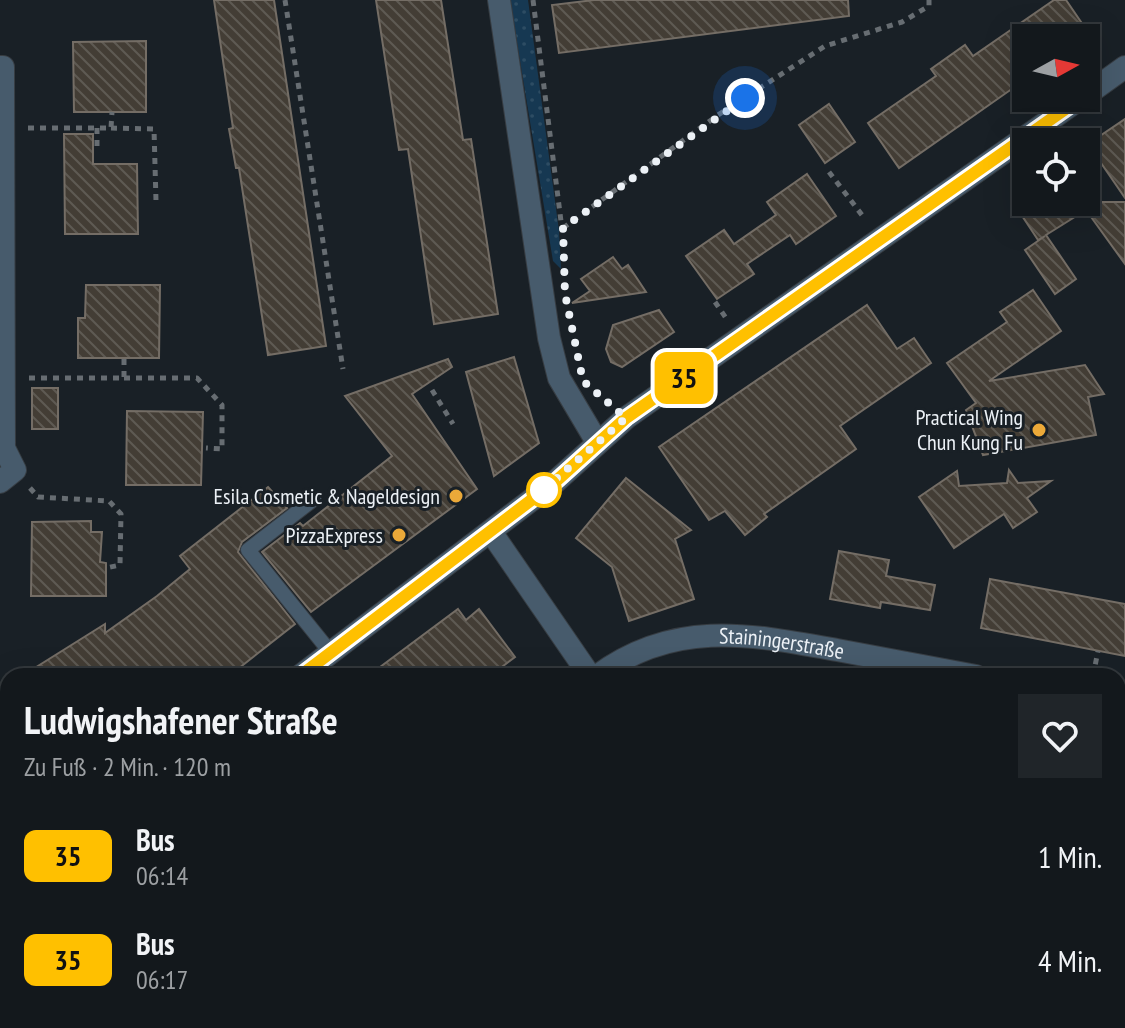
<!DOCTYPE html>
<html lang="de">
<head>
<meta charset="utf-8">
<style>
  :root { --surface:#13181c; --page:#202529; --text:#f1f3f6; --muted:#9da0a3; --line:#32373b }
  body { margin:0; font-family:"PT Sans Narrow",sans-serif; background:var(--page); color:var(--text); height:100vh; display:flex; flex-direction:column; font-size:30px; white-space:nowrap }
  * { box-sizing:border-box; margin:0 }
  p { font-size:26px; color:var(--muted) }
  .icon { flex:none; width:44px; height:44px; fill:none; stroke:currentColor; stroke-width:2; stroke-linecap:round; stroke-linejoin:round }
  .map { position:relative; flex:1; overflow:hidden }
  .sheet { position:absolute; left:0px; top:668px; width:1126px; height:360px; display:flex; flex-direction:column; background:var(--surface); border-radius:24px 24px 0 0; box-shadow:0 8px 32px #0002,0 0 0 2px var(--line) }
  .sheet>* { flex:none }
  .badge { padding:0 16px; border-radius:12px; font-size:28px; line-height:52px }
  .needle { width:52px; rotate:82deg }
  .controls { position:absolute; left:1012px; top:24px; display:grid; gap:16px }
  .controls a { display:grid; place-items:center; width:88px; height:88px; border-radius:0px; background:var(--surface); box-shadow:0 8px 32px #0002,0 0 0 2px var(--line); font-size:40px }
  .you { position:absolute; width:40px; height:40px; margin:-20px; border:6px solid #fff; border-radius:50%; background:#1a73e8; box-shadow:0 0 0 12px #1a73e833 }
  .map>.badge { position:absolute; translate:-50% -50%; box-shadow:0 0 0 4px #fff }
  .round { display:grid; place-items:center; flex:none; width:84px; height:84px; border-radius:0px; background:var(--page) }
  .headline { display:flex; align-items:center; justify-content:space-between; height:136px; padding:0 24px }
  h1 { font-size:38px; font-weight:600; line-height:60px }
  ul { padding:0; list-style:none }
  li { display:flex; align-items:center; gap:24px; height:104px; padding:0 24px }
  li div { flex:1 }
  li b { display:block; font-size:30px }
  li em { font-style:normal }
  li .badge { min-width:88px; font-weight:700; text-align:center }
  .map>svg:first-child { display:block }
</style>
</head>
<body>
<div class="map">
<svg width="1125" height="1028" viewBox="0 0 1125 1028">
  <defs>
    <pattern id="green-dots" width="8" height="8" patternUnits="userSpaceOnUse" patternTransform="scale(2)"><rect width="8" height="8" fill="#163852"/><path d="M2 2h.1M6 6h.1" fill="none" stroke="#2d4c63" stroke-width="1.8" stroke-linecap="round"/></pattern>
    <pattern id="building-back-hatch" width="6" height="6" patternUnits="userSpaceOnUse" patternTransform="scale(2)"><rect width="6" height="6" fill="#433d35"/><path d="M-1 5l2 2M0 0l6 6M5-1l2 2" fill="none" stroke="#5e5a53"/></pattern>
  </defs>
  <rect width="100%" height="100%" fill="#192026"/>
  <path fill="url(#green-dots)" d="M510,0H528L559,231L561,269L553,261Z"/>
  <g fill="url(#building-back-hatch)" stroke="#746d65" stroke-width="2">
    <path d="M214,0H274L326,346L268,355L239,168H236L229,129L233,128Z"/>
    <path d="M376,0H441L463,140L471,139L498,314L434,324L408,149L399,150Z"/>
    <path d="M594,0H848L849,16L559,53L552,5Z"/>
    <path d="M1054,0H1066L1092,38H1026V79L899,168L868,123L936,76L931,69L965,45L973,56Z"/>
    <path d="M146,41V112H74L73,42Z"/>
    <path d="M829,104L855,142L825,163L799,125Z"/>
    <path d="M1125,119V198L1088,144Z"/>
    <path d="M64,134H93V164H137L138,234H65Z"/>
    <path d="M807,174L836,216L796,244L790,235L747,264L754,274L717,299L686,256L724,230L734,244L776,215L767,202Z"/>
    <path d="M1013,202H1125V264L1086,210L1046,235L1076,279L1055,294L1025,250L1045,236L1038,240Z"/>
    <path d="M613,257L622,269L628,265L646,292L572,303L590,291L581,279Z"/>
    <path d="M86,285H160L159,358H78V318H85Z"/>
    <path d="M1033,290L1061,331L989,381L1085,365L1104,394L1088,397L1096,435L983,455L966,410L976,403L947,363L1007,322L1000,312Z"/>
    <path d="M867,305L897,349L914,338L931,363L840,426L856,449L764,514L767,517L745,535L725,511L709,520L659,447Z"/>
    <path d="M659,310L674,332L622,367L611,362L606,349L613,325Z"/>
    <path d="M514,357L539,443L494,476L466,372Z"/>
    <path d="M448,359L452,367L412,394L477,489L311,612L262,552L300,523L303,526L392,456L345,396Z"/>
    <rect x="32" y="388" width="26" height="41"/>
    <path d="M127,411L203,412L201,485H126Z"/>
    <path d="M1009,470L1018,483L1051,481L1027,498L1037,512L1013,528L1004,514L954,548L919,497L957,471L959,486L1007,483Z"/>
    <path d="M626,478L691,530L675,539L694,599L629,621L612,567L576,538Z"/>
    <path d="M268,487L287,508L242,542L238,552L295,624L229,676H22L105,624V633L157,596L190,569L180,556Z"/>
    <path d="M91,521V532H102L100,562L106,563V596H31L32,522Z"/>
    <path d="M839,551L889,560L886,576L935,585L930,610L881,602L880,608L830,599Z"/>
    <path d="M990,579L1125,604V656L981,628Z"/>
    <path d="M458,609L466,620L479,609L515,657L490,676H368Z"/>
  </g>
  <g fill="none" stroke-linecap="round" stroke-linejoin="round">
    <defs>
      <g id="service">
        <path d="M314,499L248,550L331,653"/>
        <path d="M8,734L2,737L8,747"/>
      </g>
      <g id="minor">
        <path d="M499,0L549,338L559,378L597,442"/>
        <path d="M0,67H3L4,448L15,470L0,482"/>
        <path d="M1086,95L1125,67"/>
        <path d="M491,532L590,676"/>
        <path d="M300,676L555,482L626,418L1081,98"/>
        <path id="s1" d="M597,676C674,619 749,634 837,650C883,659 930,667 976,676"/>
        <path d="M1118,703L1125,704"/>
        <path d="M0,889L8,884"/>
        <path d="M0,1022L4,1028"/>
        <path d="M476,1028L478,1020"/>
      </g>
    </defs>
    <use href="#service" stroke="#373d43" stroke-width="16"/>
    <use href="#minor" stroke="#373d43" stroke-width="24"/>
    <g stroke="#676d72" stroke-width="5" stroke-dasharray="6 6" stroke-linecap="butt">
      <path d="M285,0L343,369"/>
      <path d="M533,0L563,237"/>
      <path d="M28,128H111L112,112"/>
      <path d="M97,128V150"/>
      <path d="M111,128L154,129L156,201"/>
      <path d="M829,172L865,219"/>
      <path d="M563,228L718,115L825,46L902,22L929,6V0"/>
      <path d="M715,302L726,318"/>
      <path d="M29,378H124V358"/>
      <path d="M124,378H197L222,405V449L206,448"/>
      <path d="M432,390L453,424"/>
      <path d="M30,488L38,497L109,501L121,514L120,565L106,568"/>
      <path d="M1093,676L1098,651"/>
      <path d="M741,1028L742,1020"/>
      <path d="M754,1028V1020"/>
      <path d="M802,1028V1027"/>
    </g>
    <use href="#service" stroke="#475b6c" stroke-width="14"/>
    <use href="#minor" stroke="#475b6c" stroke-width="22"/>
  </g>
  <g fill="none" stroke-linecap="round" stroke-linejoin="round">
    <defs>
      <path id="line" d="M300,676L555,482L626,418L1081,98"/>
    </defs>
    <use href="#line" stroke="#fff" stroke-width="18"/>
    <use href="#line" stroke="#ffc000" stroke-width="12"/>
    <path stroke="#ecf1f6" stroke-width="8" stroke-dasharray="0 14.4" d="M544,490L534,498L626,418L583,381L565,294L563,228L745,98"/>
  </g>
  <g fill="#eba939" stroke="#192026" stroke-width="3">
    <circle cx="1039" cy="430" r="8"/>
    <circle cx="456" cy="496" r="8"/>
    <circle cx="399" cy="535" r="8"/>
  </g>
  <circle fill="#fff" stroke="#ffc000" stroke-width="4" cx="544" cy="490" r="16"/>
  <g text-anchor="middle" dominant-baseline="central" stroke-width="6" stroke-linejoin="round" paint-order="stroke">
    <g font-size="22" fill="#ecf1f6" stroke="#192026" text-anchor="end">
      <text x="1023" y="417">Practical Wing<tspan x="1023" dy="25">Chun Kung Fu</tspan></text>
      <text x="440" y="496">Esila Cosmetic &amp; Nageldesign</text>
      <text x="383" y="535">PizzaExpress</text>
    </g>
    <g font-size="22" fill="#ecf1f6" stroke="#192026">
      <text stroke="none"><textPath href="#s1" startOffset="194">Stainingerstraße</textPath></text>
    </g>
  </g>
</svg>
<div class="controls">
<a><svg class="needle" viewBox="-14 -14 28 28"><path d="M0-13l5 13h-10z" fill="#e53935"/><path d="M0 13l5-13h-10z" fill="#9da0a3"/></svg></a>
<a><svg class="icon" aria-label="locate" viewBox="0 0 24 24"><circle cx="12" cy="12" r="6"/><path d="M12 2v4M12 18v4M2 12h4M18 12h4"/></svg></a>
</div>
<div class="you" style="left:745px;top:98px"></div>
<b class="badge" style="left:684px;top:378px;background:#ffc000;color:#111">35</b>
<section class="sheet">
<div class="headline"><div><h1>Ludwigshafener Straße</h1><p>Zu Fuß · 2 Min. · 120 m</p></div><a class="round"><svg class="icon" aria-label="heart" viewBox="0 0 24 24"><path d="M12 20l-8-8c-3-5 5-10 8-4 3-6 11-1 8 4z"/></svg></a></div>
<ul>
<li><span class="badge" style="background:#ffc000;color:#111">35</span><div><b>Bus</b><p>06:14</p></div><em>1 Min.</em></li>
<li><span class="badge" style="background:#ffc000;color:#111">35</span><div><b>Bus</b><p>06:17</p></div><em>4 Min.</em></li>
</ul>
</section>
</div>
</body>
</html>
